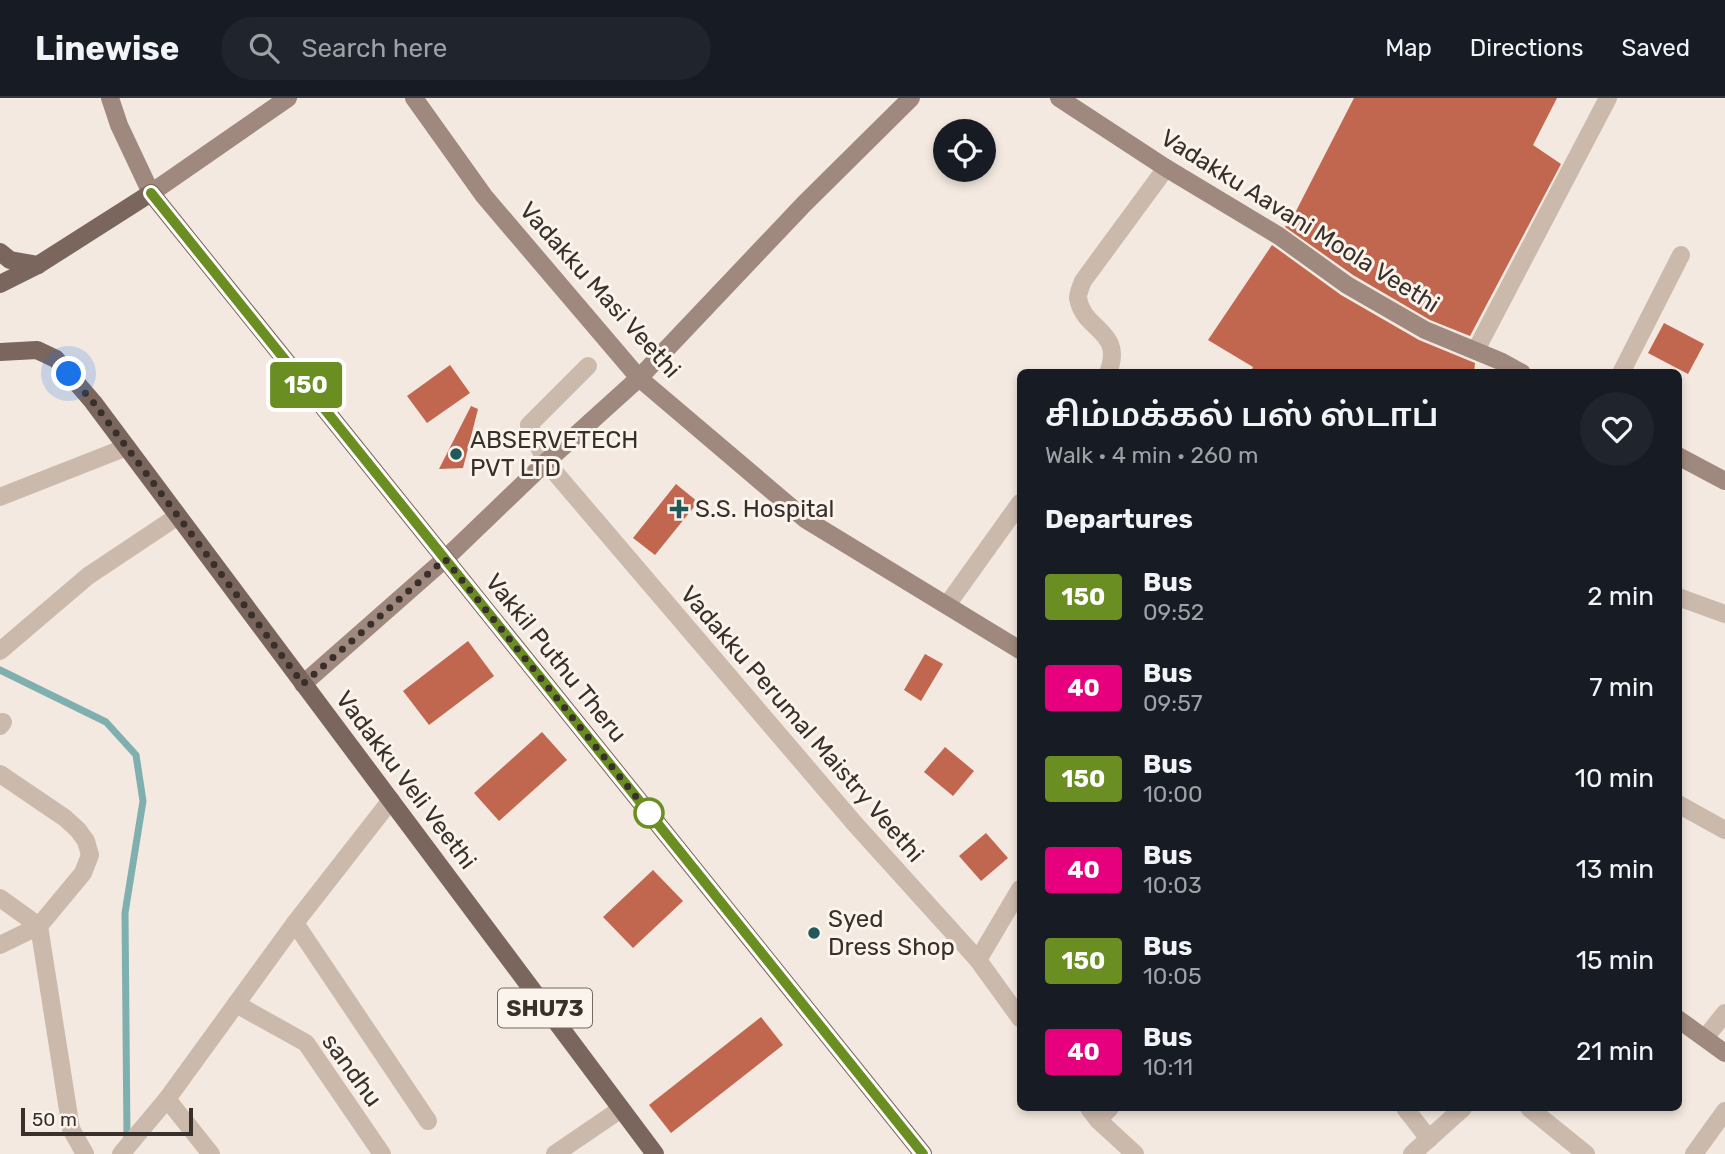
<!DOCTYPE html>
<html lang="en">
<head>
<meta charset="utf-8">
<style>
  :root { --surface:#171b24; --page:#20242c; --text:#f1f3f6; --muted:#9ea1a6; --line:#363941 }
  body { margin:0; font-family:Rubik,"Noto Sans Tamil",sans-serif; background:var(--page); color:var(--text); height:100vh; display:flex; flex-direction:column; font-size:26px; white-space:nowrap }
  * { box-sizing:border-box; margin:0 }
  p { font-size:23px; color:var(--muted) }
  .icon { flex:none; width:38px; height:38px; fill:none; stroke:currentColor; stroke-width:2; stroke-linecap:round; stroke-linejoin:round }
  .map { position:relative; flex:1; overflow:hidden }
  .details { position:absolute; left:1017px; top:271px; width:665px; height:742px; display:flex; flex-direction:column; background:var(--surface); border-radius:10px; box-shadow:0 4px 10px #0003 }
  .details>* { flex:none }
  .badge { padding:0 14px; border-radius:5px; font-size:24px; line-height:46px }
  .buttons { position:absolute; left:933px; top:21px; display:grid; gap:14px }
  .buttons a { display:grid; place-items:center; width:63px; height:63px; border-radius:50%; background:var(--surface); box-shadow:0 4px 10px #0003; font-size:35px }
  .scale { position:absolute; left:21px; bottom:18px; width:172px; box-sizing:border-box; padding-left:7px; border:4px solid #392f2b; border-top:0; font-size:19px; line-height:24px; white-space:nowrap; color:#392f2b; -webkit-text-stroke:5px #faf4ed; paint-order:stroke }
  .you { position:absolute; width:35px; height:35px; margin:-18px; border:5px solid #fff; border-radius:50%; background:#1a73e8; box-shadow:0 0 0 10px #1a73e833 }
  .map>.badge { position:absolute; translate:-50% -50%; box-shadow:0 0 0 4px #fff }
  h2 { padding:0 28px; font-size:26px; line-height:63px }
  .round { display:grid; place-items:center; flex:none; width:74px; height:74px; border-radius:37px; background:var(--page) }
  .headline { display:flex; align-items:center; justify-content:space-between; height:119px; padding:0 28px }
  h1 { font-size:33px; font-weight:600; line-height:52px }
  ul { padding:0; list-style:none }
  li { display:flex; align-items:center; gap:21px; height:91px; padding:0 28px }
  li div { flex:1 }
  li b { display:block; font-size:26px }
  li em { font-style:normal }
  li .badge { min-width:77px; font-weight:700; text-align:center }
  header { display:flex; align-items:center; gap:42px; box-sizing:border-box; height:98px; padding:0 35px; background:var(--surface); border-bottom:2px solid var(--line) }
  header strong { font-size:33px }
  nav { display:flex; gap:38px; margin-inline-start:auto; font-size:24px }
  .search { width:490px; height:63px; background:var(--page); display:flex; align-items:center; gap:18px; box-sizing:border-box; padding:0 24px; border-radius:38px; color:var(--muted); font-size:26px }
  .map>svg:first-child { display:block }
</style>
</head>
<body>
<header>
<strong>Linewise</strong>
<div class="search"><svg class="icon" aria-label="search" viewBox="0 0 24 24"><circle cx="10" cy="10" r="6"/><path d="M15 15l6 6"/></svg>Search here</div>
<nav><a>Map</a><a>Directions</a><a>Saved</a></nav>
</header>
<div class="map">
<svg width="1725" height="1056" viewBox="0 0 1725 1056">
  <rect width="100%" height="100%" fill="#f3e9e0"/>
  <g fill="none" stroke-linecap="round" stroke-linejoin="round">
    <path stroke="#80afaf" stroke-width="7" d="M0,572L106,624L136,657L143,703L125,815L127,1041"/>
  </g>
  <g fill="#c2674f">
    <path d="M1354,0H1557L1533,47L1561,66L1470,238L1430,222L1353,177L1285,129L1295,115Z"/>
    <path d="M1272,147L1341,197L1419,242L1475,265L1474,275H1250L1253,269L1208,242Z"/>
    <path d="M1664,225L1704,246L1688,276L1648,255Z"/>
    <path d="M450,267L470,295L427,325L407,298Z"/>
    <path d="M471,308L478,311L463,370L439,371Z"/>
    <path d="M676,386L698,404L655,457L633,440Z"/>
    <path d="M468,543L494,578L429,627L403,593Z"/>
    <path d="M925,556L943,566L921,603L904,592Z"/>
    <path d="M542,634L567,662L499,723L474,695Z"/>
    <path d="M945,649L974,673L953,698L924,674Z"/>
    <path d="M986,735L1008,760L981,783L959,758Z"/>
    <path d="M653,772L683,803L633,850L603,819Z"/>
    <path d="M761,919L783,947L671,1035L649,1007Z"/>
  </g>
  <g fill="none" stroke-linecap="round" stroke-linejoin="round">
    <path stroke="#cbb9ac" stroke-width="18" d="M1476,252L1608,0"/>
    <g stroke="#cbb9ac" stroke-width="18">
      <path d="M1108,275C1125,232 1083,233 1078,200C1078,195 1081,188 1083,183L1166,70"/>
      <path d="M1621,275L1681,157"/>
      <path d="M546,364L529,327L588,268"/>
      <path d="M0,399L127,349"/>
      <path d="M1678,499L1725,516"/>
      <path d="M947,507L1020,405"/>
      <path d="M0,553L88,478L178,418"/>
      <path d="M0,628L3,624"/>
      <path d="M0,676L65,720L78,732L86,743L90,757L83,775L39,828L0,847"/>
      <path d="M1678,706L1725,732"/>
      <path d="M0,800L39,828L71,1031L85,1056"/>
      <path d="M295,825L428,1023"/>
      <path d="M978,862L1020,791"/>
      <path d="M236,906L306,945L382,1056"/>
      <path d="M1705,940L1725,915"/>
      <path d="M167,1001L211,1056"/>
      <path d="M1405,1010L1429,1041"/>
      <path d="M1529,1010L1586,1056"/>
      <path d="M1098,1022L1110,1010"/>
      <path d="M555,1056L621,1011"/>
      <path d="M1694,1056L1725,1013"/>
    </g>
    <g stroke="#cbb9ac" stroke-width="18">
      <path d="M546,364L855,726L978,862L1020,920"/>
      <path d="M1089,1010L1098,1022L1135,1056"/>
      <path d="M121,1056L167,1001L295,825L391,702"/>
      <path d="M1412,1056L1463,1010"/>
    </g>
    <g stroke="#9f887d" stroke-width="18">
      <path d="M110,0L119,27L151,95L288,0"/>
      <path d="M414,0L484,98L639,280L805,421L1020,552"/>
      <path d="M1059,0L1166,70L1279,138L1347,187L1425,232L1500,263L1522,275"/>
      <path d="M1678,358L1725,383"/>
      <path d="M303,586L445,461L546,364L639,280L804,106L911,0"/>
      <path d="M1678,921L1725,955"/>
    </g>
    <g stroke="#7a665d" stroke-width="18">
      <path d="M0,154L10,162L38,167"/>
      <path d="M0,186L38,167L151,95L923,1056"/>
      <path d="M0,254L37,252L56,261L93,304L655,1056"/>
    </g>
  </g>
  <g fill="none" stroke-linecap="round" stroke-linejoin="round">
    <defs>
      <path id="line" d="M151,95L923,1056"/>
    </defs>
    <use href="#line" stroke="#fff" stroke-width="16"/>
    <use href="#line" stroke="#6b8e23" stroke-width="10"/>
    <path stroke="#392f2b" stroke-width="7" stroke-dasharray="0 12.6" d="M69,276L93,304L303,586L445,461L649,715"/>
  </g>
  <g fill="#21585a" stroke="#faf4ed" stroke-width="2.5">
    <circle cx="456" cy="356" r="7"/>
    <path d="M675.5 400.5h7v7h7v7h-7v7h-7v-7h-7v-7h7z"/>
    <circle cx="814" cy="835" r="7"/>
  </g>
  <circle fill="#fff" stroke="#6b8e23" stroke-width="3.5" cx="649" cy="715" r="14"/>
  <g text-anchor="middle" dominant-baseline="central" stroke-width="6" stroke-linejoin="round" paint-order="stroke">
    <rect fill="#faf4ed" stroke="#736a65" stroke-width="2" x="498" y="890.5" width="94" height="39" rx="5"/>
    <g font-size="23" font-weight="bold" fill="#392f2b">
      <text x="545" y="910">SHU73</text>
    </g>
    <g font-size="24" fill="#392f2b" stroke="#faf4ed">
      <text transform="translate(1300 123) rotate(32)">Vadakku Aavani Moola Veethi</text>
      <text transform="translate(600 192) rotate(48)">Vadakku Masi Veethi</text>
      <text transform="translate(556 560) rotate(51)">Vakkil Puthu Theru</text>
      <text transform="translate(802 626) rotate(49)">Vadakku Perumal Maistry Veethi</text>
      <text transform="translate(406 682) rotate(53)">Vadakku Veli Veethi</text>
      <text transform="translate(352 972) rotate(54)">sandhu</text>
    </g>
    <g font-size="24" fill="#392f2b" stroke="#faf4ed" text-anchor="start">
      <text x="470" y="342">ABSERVETECH<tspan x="470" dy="28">PVT LTD</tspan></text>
      <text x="695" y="411">S.S. Hospital</text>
      <text x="828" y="821">Syed<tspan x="828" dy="28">Dress Shop</tspan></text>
    </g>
  </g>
</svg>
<div class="buttons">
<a><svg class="icon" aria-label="locate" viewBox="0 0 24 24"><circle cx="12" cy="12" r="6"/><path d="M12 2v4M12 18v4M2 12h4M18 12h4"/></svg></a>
</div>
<div class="scale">50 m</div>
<div class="you" style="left:69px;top:276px"></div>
<b class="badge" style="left:306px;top:287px;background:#6b8e23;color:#fff">150</b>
<section class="details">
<div class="headline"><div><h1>சிம்மக்கல் பஸ் ஸ்டாப்</h1><p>Walk · 4 min · 260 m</p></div><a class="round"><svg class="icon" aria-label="heart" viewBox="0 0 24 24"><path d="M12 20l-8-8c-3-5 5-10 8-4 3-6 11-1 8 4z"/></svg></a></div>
<h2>Departures</h2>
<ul>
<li><span class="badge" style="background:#6b8e23;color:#fff">150</span><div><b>Bus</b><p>09:52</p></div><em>2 min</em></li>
<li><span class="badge" style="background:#e6007e;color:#fff">40</span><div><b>Bus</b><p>09:57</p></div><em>7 min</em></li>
<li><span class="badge" style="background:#6b8e23;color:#fff">150</span><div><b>Bus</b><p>10:00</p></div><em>10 min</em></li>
<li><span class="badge" style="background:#e6007e;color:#fff">40</span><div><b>Bus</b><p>10:03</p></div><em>13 min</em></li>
<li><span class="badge" style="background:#6b8e23;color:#fff">150</span><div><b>Bus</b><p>10:05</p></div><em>15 min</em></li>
<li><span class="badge" style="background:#e6007e;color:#fff">40</span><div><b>Bus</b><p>10:11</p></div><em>21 min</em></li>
</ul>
</section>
</div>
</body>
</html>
